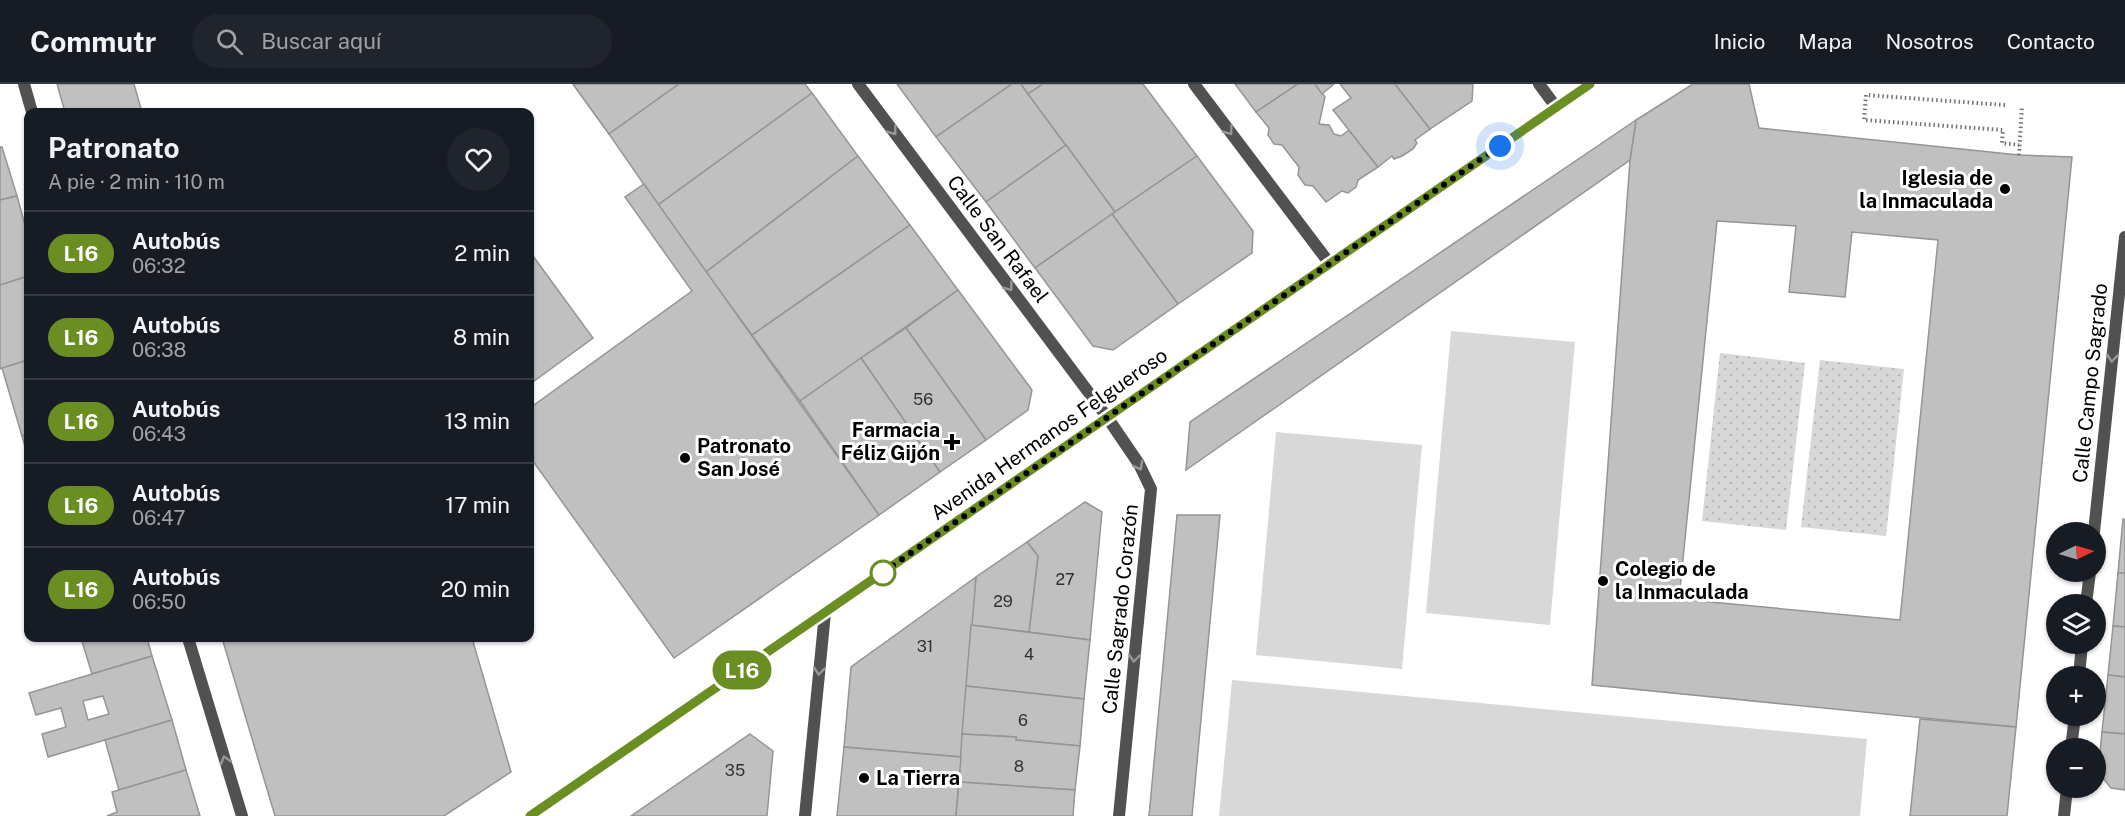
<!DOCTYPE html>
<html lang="es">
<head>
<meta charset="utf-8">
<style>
  :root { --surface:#171b24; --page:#20242c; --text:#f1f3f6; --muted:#9ea1a6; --line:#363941 }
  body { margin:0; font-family:"Public Sans",sans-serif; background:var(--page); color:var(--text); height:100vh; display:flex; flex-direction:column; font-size:22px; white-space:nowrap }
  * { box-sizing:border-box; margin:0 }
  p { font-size:20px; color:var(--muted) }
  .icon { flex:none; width:33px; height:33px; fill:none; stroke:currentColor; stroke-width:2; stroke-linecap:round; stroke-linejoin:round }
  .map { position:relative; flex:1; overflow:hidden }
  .sheet { position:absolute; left:24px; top:24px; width:510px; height:534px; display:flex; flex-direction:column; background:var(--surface); border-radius:12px; box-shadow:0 2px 4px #0004 }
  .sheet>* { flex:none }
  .badge { padding:0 12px; border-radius:20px; font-size:21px; line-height:39px }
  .needle { width:39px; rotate:85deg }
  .tools { position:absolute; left:2046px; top:438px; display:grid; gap:12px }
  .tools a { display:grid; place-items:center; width:60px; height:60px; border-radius:50%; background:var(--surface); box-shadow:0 2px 4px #0004; font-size:30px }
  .you { position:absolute; width:30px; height:30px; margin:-15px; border:4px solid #fff; border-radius:50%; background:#1a73e8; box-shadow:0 0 0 9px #1a73e833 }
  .map>.badge { position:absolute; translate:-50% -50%; box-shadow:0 0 0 3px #fff }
  .round { display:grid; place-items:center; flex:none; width:63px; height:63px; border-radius:32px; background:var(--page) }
  .overview { display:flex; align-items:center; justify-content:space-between; height:102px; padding:0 24px }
  h1 { font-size:28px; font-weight:700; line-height:45px }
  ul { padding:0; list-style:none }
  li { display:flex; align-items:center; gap:18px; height:84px; padding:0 24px; border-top:2px solid var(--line) }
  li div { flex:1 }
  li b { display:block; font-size:22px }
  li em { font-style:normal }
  li .badge { min-width:66px; font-weight:700; text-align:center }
  header { display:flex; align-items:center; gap:36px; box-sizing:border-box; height:84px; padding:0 30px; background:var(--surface); border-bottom:2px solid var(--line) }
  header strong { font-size:28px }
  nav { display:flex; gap:33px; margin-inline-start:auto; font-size:21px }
  .search { width:420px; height:54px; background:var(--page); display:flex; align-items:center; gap:15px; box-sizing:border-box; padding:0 21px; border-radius:33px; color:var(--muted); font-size:22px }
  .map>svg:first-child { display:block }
</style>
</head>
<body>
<header>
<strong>Commutr</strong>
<div class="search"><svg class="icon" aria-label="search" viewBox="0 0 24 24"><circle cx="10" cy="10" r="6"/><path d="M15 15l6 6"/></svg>Buscar aquí</div>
<nav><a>Inicio</a><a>Mapa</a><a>Nosotros</a><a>Contacto</a></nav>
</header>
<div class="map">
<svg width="2125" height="732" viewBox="0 0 2125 732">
  <defs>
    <pattern id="grass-dots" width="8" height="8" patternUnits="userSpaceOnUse" patternTransform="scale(1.5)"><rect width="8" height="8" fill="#d8d8d8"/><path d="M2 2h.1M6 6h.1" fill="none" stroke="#b8b8b8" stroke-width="1.8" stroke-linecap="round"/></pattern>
  </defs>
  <rect width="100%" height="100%" fill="#fff"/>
  <g fill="url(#grass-dots)">
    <path d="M1720,269L1805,279L1786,446L1702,437Z"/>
    <path d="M1820,276L1904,285L1886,452L1801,443Z"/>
  </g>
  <g fill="#d8d8d8">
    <path d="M1451,247L1575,258L1550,541L1426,529Z"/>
    <path d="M1276,348L1422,361L1402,585L1256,571Z"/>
    <path d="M1232,596L1867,655L1860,732H1219Z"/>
  </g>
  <g fill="#c0c0c0" stroke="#959595" stroke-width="1.5" fill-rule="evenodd">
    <path d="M57,0H134L142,28H65Z"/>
    <path d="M573,0H679L609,50Z"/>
    <path d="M573,0H679L609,50Z"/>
    <path d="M679,0H805L812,9L658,121L609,50Z"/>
    <path d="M897,0H1012L936,53Z"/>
    <path d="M1012,0H1021L1066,61L986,118L936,53Z"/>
    <path d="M1021,0H1043L1028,10Z"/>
    <path d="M1043,0H1143L1197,72L1115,128L1028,10Z"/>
    <path d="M1235,0H1298L1256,28Z"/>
    <path d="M1298,0H1315L1325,13L1319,40L1329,41L1334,50L1341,52L1349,46L1378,83L1358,96L1356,103L1348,109L1342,107L1326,118L1313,102L1305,101L1298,91L1299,83L1282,61L1274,60L1268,51L1269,44L1256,28Z"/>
    <path d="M1315,0H1334L1322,10Z"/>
    <path d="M1340,0H1395L1430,45L1415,56L1417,59L1413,65L1402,72L1394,75L1392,72L1378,83L1333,26L1351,14Z"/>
    <path d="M1395,0H1473L1472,17L1430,45Z"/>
    <path d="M1693,0H1749L1759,44L2019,71L2072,73L2016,643L1592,601L1630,76L1636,36ZM1717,137L1796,142L1789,208L1845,213L1852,148L1938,156L1900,536L1679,515Z"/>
    <path d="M812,9L858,72L706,188L658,121Z"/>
    <path d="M1636,36L1630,76L1186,386L1190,338Z"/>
    <path d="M1066,61L1115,128L1035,184L986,118Z"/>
    <path d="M0,63H2L17,112L0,116Z"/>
    <path d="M858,72L910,141L752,251L706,188Z"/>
    <path d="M1197,72L1253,147L1252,169L1178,220L1112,130Z"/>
    <path d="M644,100L879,431L674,574L530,373V324L692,207L625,113Z"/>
    <path d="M17,112L28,152V192L0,201V116Z"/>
    <path d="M1112,130L1178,220L1113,266L1093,262L1035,184Z"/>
    <path d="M910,141L958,206L800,317L752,251Z"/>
    <path d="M533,172L593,254L530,300V175Z"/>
    <path d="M28,192V276L0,285V201Z"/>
    <path d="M958,206L1032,306L1028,326L986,356L906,244Z"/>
    <path d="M906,244L986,356L940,388L861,274Z"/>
    <path d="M861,274L940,388L879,431L800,317Z"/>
    <path d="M28,276V350L22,352L2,284Z"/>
    <path d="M28,350V373L22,352Z"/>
    <path d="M1085,418L1102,428L1090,556L1029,548L1038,472L1027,458Z"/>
    <path d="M1177,431H1220L1192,732H1149Z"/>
    <path d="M2123,435L2125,436V489H2118Z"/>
    <path d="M1027,458L1038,472L1029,548L971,541L976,493Z"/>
    <path d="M2118,489H2125V543L2113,542Z"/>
    <path d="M976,493L961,673L844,663L851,583Z"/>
    <path d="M971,541L1090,556L1084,615L966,602Z"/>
    <path d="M2113,542L2125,543V593L2108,591Z"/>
    <path d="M81,554H147L152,572L92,590Z"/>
    <path d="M222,554H472L511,688L444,732H275Z"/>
    <path d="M152,572L172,636L48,673L42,650L66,643L61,624L36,631L29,609ZM103,612L109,630L88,636L83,617Z"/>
    <path d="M2108,591L2125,593V650L2102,648Z"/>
    <path d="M966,602L1084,615L1080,662L1016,656V653L962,650Z"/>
    <path d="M1920,635L2016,643L2007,732H1910Z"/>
    <path d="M172,636L186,686L119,706L105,656Z"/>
    <path d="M2102,648L2125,650V706L2111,704L2098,688Z"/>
    <path d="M750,650L773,667L767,732H631Z"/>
    <path d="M962,650L1016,653V656L1080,662L1075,706L959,698Z"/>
    <path d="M844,663L961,673L956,732H837Z"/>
    <path d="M186,686L200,732H107L117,728L112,708Z"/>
    <path d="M959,698L1075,706L1073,732H956Z"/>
  </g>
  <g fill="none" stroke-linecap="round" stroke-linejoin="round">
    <g stroke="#737373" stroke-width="4" stroke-dasharray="1.5 3" stroke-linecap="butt">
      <path d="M2005,21L1866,11L1864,36L2003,46L2002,59L2019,61"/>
      <path d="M2019,71L2022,22"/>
    </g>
    <g stroke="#515151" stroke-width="12">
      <path d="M24,0L32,28"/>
      <path d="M858,0L1107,333L1139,380L1151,405L1119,732"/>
      <path d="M1194,0L1330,180"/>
      <path d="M1539,0L1556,23"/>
      <path d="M2094,448L2125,153"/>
      <path d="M2086,520L2090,488"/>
      <path d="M188,554L242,732"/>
      <path d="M2079,592L2082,560"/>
      <path d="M2071,664L2075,632"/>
      <path d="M805,732L825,529"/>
      <path d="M2064,732L2067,704"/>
    </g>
    <path stroke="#515151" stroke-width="12" d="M530,732L1590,0"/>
  </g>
  <defs><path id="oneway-chevron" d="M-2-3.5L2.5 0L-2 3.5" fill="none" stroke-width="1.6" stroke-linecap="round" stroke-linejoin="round" transform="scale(1.5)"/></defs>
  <g stroke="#979797">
    <use href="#oneway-chevron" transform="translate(893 47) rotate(53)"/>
    <use href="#oneway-chevron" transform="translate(1229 47) rotate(53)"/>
    <use href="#oneway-chevron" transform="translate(1009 203) rotate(53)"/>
    <use href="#oneway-chevron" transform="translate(2112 274) rotate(96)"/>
    <use href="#oneway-chevron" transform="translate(1139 382) rotate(61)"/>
    <use href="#oneway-chevron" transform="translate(1134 574) rotate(96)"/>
    <use href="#oneway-chevron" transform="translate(819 587) rotate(96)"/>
    <use href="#oneway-chevron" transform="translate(225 676) rotate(-107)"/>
  </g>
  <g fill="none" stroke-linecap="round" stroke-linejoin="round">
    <defs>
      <path id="line" d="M530,732L1590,0"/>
    </defs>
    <use href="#line" stroke="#fff" stroke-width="14"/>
    <use href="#line" stroke="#6b8e23" stroke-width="9"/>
    <path stroke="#000" stroke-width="6" stroke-dasharray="0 10.8" d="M883,489L879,491L1500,62"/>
  </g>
  <g fill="#000" stroke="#fff" stroke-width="2">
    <circle cx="2005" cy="105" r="6"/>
    <path d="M949 349h6v6h6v6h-6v6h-6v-6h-6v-6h6z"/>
    <circle cx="685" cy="374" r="6"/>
    <circle cx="1603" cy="497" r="6"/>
    <circle cx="864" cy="694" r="6"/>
  </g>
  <circle fill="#fff" stroke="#6b8e23" stroke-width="3" cx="883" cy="489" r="12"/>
  <g text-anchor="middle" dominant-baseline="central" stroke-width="6" stroke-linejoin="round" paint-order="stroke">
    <g font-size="16" fill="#303030">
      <text x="923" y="315">56</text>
      <text x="1065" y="495">27</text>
      <text x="1003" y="517">29</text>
      <text x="925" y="562">31</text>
      <text x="1029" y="570">4</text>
      <text x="1023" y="636">6</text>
      <text x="1019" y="682">8</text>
      <text x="735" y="686">35</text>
    </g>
    <g font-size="20" font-weight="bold" fill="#000" stroke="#fff" text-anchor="start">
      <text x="1993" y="94" text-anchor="end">Iglesia de<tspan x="1993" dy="23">la Inmaculada</tspan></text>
      <text x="940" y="346" text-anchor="end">Farmacia<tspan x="940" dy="23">Féliz Gijón</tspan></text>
      <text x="697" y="362">Patronato<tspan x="697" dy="23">San José</tspan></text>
      <text x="1615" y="485">Colegio de<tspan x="1615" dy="23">la Inmaculada</tspan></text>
      <text x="876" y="694">La Tierra</text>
    </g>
    <g font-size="20" fill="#000" stroke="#fff">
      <text transform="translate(998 155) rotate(53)">Calle San Rafael</text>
      <text transform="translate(2090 299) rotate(-84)">Calle Campo Sagrado</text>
      <text transform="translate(1049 350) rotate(-35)">Avenida Hermanos Felgueroso</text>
      <text transform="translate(1120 525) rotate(-84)">Calle Sagrado Corazón</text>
    </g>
  </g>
</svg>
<div class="tools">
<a><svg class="needle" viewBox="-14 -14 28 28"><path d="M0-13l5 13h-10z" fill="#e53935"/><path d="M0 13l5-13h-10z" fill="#9ea1a6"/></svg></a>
<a><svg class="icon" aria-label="layers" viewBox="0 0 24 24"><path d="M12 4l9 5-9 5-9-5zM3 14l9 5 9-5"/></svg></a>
<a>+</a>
<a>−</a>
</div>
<div class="you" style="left:1500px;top:62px"></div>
<b class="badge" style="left:742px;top:586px;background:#6b8e23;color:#fff">L16</b>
<section class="sheet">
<div class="overview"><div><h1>Patronato</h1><p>A pie · 2 min · 110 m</p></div><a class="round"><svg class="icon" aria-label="heart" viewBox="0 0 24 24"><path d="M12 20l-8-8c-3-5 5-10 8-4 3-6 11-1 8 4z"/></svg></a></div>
<ul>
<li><span class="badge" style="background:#6b8e23;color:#fff">L16</span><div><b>Autobús</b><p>06:32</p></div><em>2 min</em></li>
<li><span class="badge" style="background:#6b8e23;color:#fff">L16</span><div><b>Autobús</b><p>06:38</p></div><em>8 min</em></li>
<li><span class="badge" style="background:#6b8e23;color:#fff">L16</span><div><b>Autobús</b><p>06:43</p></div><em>13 min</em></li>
<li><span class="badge" style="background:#6b8e23;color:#fff">L16</span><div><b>Autobús</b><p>06:47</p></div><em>17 min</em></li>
<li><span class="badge" style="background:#6b8e23;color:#fff">L16</span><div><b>Autobús</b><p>06:50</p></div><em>20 min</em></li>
</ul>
</section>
</div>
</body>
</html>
